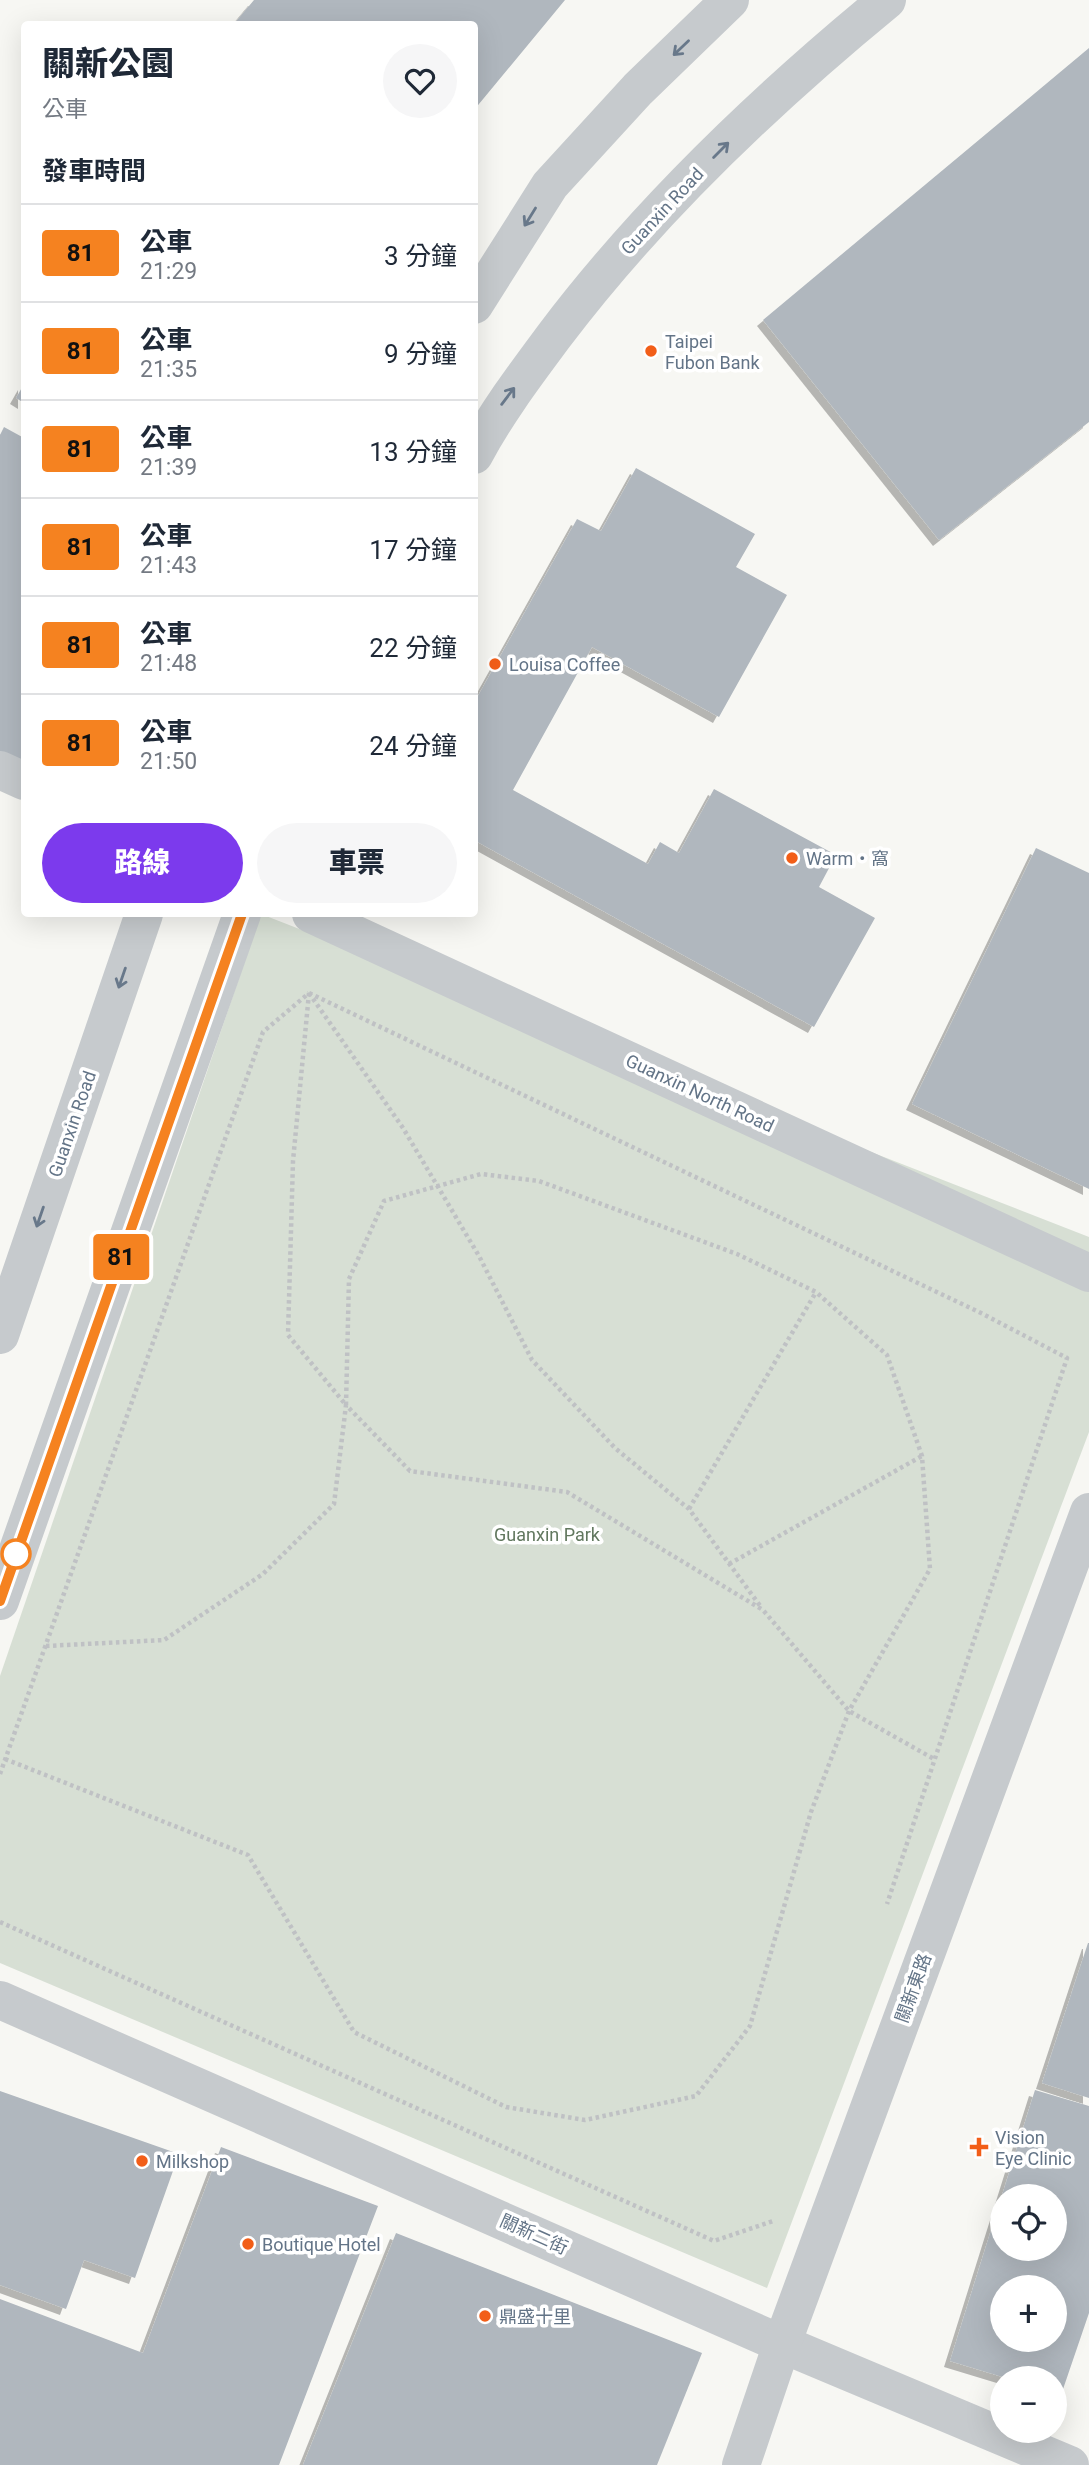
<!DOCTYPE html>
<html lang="zh-TW">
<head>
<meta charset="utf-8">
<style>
  :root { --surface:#fff; --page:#f6f6f7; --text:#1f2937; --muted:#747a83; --line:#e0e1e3; --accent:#7c3aed }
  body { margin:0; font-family:Roboto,"Noto Sans TC",sans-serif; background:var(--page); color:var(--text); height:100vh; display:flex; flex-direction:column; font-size:26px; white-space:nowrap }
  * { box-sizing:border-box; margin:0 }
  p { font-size:23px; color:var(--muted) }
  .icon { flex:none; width:38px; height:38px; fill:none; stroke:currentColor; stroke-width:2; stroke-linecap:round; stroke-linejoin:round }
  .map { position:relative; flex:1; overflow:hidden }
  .side { position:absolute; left:21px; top:21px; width:457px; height:896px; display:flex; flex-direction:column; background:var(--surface); border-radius:7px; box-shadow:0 7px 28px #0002 }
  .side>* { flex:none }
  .badge { padding:0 14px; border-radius:5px; font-size:24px; line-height:46px }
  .buttons { position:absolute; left:990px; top:2184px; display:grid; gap:14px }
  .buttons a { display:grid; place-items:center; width:77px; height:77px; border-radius:50%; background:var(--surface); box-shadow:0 7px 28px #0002; font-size:35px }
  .map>.badge { position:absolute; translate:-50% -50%; box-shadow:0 0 0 4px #fff }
  h2 { padding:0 21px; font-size:26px; line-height:63px }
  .round { display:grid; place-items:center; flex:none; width:74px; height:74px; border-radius:37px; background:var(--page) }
  .headline { display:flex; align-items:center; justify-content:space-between; height:119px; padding:0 21px }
  h1 { font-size:33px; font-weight:800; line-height:52px }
  .primary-button { display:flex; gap:14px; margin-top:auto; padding:14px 21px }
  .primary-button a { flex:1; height:80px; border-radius:42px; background:var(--accent); color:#fff; font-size:28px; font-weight:800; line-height:80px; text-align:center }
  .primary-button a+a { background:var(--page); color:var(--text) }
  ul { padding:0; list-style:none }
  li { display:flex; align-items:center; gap:21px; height:98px; padding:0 21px; border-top:2px solid var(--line) }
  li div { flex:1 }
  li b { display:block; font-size:26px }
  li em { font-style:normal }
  li .badge { min-width:77px; font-weight:700; text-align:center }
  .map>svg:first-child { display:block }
</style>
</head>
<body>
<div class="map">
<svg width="1089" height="2465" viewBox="0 0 1089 2465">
  <defs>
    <filter id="shadow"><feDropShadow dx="-6" dy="6" stdDeviation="0" flood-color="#0004"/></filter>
  </defs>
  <rect width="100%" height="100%" fill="#f7f7f3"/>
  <path fill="#d7dfd4" d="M261,914L1089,1237V1432L767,2288L0,1963V1676Z"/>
  <g fill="#b0b7be" fill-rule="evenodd" filter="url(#shadow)">
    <path d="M254,0H565L474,110V24H234Z"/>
    <path d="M1089,48V422L939,540L763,320Z"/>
    <path d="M24,384V403L16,398Z"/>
    <path d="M4,427L24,438V759L0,761V435Z"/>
    <path d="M636,468L755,534L736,567L787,595L719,717L592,647L513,790L648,864L660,842L679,853L714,789L836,855L819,887L875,918L814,1027L474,840V703L577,519L601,531Z"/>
    <path d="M1036,848L1089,873V1189L912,1104Z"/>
    <path d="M1088,1943H1089V2098L1042,2083Z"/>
    <path d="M1035,2090L1089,2106V2313L1061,2395L1055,2393V2378H1006L950,2361ZM1003,2196H1055V2249H1003ZM1003,2287H1055V2340H1003Z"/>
    <path d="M0,2091L179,2154L135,2278L84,2260L66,2309L0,2285Z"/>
    <path d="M221,2147L378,2206L279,2465H0V2299L143,2353Z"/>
    <path d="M396,2233L702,2353L657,2465H303Z"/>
  </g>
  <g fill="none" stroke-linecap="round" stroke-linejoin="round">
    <g stroke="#bfc1c4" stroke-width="4.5" stroke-dasharray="3.5 3.5" stroke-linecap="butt">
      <path d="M309,993L983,1314L1067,1358L887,1904"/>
      <path d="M309,993L403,1128L479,1256L532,1360L615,1448L689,1509L761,1607"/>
      <path d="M309,993L293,1161L288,1335L346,1405"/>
      <path d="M346,1405L349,1279"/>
      <path d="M689,1509L816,1292"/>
      <path d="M729,1564L922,1456"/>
      <path d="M46,1646L164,1640L263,1574L334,1504L346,1405L410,1471L567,1492L763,1610L849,1711L934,1759"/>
      <path d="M5,1759L248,1855L354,2032L506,2107L585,2120L696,2096L750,2026L811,1812L849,1711L930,1569L922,1456L887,1355L816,1292L737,1254L539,1181"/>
      <path d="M0,1774L263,1032L309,993"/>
      <path d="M0,1922L714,2241L773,2221"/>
    </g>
    <g stroke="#c6cacd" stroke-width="38">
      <path d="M474,305L550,185L638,89L730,0"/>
      <path d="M474,455C497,412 525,375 554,336C649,210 765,100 887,0"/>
      <path d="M0,770L24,781"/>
      <path d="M311,914L1089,1273"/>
      <path d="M0,1335L144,914"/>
      <path d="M0,1601L242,914"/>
      <path d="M0,2000L782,2344L1070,2465"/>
      <path d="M741,2465L782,2344L1089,1512"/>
    </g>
    <path stroke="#bfc1c4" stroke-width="4.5" stroke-dasharray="3.5 3.5" stroke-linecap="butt" d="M349,1279L384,1201L481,1174L539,1181"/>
  </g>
  <defs><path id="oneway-shaft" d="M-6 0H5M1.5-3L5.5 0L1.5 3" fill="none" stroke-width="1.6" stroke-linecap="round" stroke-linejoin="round" transform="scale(1.75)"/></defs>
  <g stroke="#68788a">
    <use href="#oneway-shaft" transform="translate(681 48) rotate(136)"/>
    <use href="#oneway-shaft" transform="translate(721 150) rotate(-45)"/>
    <use href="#oneway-shaft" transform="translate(530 217) rotate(122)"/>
    <use href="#oneway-shaft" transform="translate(508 396) rotate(-53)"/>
    <use href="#oneway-shaft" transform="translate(122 978) rotate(109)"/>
    <use href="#oneway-shaft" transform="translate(40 1217) rotate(109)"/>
  </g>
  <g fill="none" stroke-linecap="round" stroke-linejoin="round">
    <defs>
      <path id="line" d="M0,1601L242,914"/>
    </defs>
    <use href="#line" stroke="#fff" stroke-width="16"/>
    <use href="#line" stroke="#f58220" stroke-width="10"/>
  </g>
  <g fill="#f25e18" stroke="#fff" stroke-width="2.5">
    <circle cx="651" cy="351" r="7"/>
    <circle cx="495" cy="664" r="7"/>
    <circle cx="792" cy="858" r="7"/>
    <path d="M975.5 2136.5h7v7h7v7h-7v7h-7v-7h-7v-7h7z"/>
    <circle cx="142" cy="2161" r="7"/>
    <circle cx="248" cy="2244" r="7"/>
    <circle cx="485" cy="2316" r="7"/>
  </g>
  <circle fill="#fff" stroke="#f58220" stroke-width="3.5" cx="16" cy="1554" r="14"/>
  <g text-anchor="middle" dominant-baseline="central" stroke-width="7" stroke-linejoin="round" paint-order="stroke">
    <g font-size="18" fill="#637487" stroke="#fff">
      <text transform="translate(662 211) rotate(-47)">Guanxin Road</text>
      <text transform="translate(700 1093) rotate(25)">Guanxin North Road</text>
      <text transform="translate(72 1124) rotate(-71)">Guanxin Road</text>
      <text transform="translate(913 1988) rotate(-70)">關新東路</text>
      <text transform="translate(534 2234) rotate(24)">關新二街</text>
    </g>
    <g font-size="18" fill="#637487" stroke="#fff" text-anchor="start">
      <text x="665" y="341">Taipei<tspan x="665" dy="21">Fubon Bank</tspan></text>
      <text x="509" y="664">Louisa Coffee</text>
      <text x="806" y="858">Warm・窩</text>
      <text x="995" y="2137">Vision<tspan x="995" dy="21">Eye Clinic</tspan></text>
      <text x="156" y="2161">Milkshop</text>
      <text x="262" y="2244">Boutique Hotel</text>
      <text x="499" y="2316">鼎盛十里</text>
    </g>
    <g font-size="18" fill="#62785f" stroke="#fff">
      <text x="547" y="1534">Guanxin Park</text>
    </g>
  </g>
</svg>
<div class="buttons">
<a><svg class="icon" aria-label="locate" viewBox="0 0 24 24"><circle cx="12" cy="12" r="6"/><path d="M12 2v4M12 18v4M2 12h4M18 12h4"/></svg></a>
<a>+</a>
<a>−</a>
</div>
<b class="badge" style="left:121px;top:1257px;background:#f58220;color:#111">81</b>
<section class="side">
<div class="headline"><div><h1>關新公園</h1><p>公車</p></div><a class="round"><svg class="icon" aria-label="heart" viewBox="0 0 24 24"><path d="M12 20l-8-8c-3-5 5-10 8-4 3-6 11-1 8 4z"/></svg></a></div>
<h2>發車時間</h2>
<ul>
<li><span class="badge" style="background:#f58220;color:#111">81</span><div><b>公車</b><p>21:29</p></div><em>3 分鐘</em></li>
<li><span class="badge" style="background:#f58220;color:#111">81</span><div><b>公車</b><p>21:35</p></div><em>9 分鐘</em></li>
<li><span class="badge" style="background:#f58220;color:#111">81</span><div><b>公車</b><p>21:39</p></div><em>13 分鐘</em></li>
<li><span class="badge" style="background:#f58220;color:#111">81</span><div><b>公車</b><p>21:43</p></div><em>17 分鐘</em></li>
<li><span class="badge" style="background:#f58220;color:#111">81</span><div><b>公車</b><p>21:48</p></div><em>22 分鐘</em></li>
<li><span class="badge" style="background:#f58220;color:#111">81</span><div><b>公車</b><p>21:50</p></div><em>24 分鐘</em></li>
</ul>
<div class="primary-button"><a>路線</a><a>車票</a></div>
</section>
</div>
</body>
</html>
